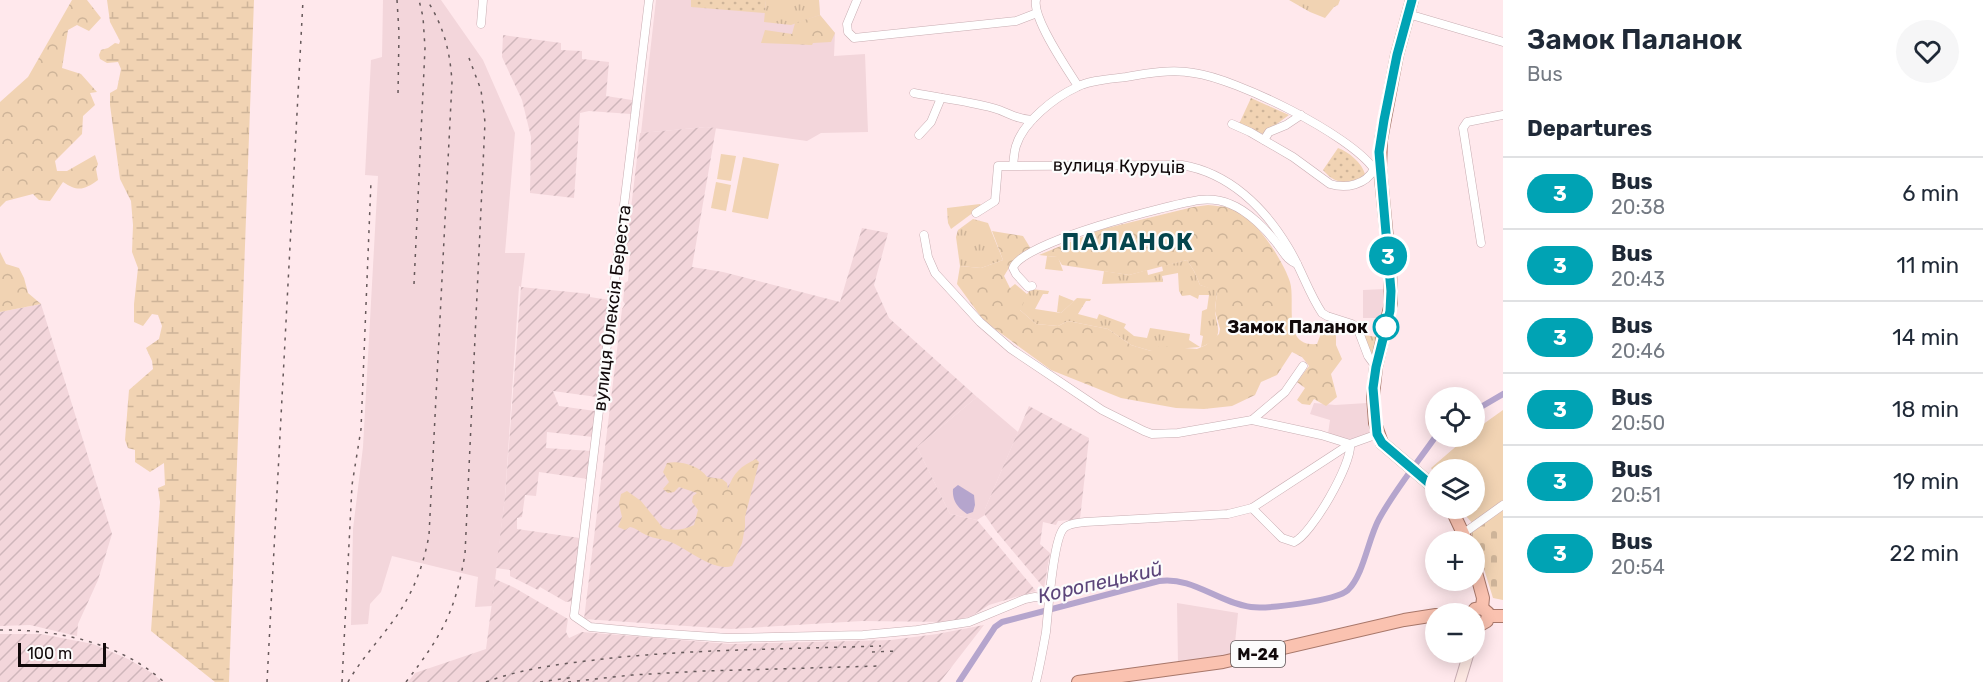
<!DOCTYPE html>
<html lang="en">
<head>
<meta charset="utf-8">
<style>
  :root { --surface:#fff; --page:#f6f6f7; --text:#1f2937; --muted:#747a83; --line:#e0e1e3 }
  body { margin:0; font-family:Rubik,sans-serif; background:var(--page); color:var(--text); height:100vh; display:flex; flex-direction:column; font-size:22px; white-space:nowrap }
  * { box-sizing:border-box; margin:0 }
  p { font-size:20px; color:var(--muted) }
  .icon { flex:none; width:33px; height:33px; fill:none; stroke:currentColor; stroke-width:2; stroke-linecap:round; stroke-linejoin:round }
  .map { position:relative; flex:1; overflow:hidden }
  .panel { display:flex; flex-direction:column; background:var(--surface); width:480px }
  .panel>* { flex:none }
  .badge { padding:0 12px; border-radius:20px; font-size:21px; line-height:39px }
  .fabs { position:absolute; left:1425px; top:387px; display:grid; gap:12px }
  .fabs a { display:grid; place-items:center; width:60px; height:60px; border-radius:50%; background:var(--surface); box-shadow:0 3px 15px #0003; font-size:30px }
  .scale { position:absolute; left:18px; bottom:15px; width:88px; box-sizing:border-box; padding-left:6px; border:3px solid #11090a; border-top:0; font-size:16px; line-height:21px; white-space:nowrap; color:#11090a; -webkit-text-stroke:4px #fcfcfc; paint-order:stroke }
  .map>.badge { position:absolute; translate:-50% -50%; box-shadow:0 0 0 3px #fff }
  h2 { padding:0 24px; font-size:22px; line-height:54px }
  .round { display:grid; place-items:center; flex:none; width:63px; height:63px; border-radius:32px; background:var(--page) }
  .overview { display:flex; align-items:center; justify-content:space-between; height:102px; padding:0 24px }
  h1 { font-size:28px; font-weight:600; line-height:45px }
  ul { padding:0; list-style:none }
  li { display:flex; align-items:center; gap:18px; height:72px; padding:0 24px; border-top:2px solid var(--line) }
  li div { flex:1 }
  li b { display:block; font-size:22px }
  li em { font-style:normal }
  li .badge { min-width:66px; font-weight:700; text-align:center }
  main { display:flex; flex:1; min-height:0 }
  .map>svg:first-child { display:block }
</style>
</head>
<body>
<main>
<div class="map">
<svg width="1503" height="682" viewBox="0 0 1503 682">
  <defs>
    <pattern id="industrial-furrows" width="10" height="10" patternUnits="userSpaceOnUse" patternTransform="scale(1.5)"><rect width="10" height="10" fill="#f3d6db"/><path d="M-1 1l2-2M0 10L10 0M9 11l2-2" fill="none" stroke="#cfb6bb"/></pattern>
    <pattern id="grass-tufts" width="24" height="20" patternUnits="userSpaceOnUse" patternTransform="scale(1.5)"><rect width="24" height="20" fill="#f1d3b3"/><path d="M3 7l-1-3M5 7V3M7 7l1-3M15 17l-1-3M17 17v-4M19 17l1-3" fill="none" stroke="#ceb499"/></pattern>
    <pattern id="forest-crowns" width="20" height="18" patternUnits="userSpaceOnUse" patternTransform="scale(1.5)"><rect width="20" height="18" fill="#f1d3b3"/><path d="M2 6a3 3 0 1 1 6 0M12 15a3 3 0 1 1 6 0" fill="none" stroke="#ceb499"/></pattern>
    <pattern id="wetland-marsh" width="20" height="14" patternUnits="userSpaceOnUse" patternTransform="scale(1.5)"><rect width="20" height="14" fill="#f1d3b3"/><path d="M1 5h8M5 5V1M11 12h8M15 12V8" fill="none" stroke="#ceb499"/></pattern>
    <pattern id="cemetery-stones" width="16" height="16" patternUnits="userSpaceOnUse" patternTransform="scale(1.5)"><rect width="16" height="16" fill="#f1d3b3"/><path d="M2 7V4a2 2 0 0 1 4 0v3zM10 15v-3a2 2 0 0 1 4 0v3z" fill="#ceb499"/></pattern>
    <pattern id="park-dots" width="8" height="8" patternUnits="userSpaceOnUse" patternTransform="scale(1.5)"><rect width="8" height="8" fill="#f1d3b3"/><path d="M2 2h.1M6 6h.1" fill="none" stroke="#ceb499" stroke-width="1.8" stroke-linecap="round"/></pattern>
  </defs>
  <rect width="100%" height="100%" fill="#ffe8ec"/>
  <g fill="#f3d6db">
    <path d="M383,0H441L483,60L515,133L505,253H525L521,287L519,286L505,497L492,606L475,607L478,577L392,556L381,592L370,604L368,624L351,625L353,529L363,447L378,176L365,175L371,60L382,57Z"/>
    <path d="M656,0H819L820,15L835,33L834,56L865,54L868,132L821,133L807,141L706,127L641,133Z"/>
    <path d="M1385,289L1384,318H1363V290Z"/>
    <path d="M977,397L1018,432L985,509V515L977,520L950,514L917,447Z"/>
    <path d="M1314,403L1335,405L1367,403L1369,425L1372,435L1346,440L1328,434L1330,420L1310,414Z"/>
    <path d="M1177,603L1238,613L1235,643L1238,652L1178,665Z"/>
  </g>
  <g fill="url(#industrial-furrows)">
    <path d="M503,35L561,43V50L582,51V59L609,62L606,96L632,100L631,114L589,111L580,113L574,198L530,193L531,137L522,100L502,57Z"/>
    <path d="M706,127L716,128L692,267L723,272L840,302L862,228L888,233L874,285L889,318L977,397L917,447L950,514L977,520L1036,591L989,605L972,616L948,622L862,621L731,629L584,619L622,309L625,304L623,301L625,283L628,281L630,255L626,250L640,133Z"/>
    <path d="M521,287L590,294V297L609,300L597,397L553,391L559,406L595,411L593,437L547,432L546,448L591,451L588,479L539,472L536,496L525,495L522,517L517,518V529L580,538L573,601L566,602L540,587L538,590L510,576V570L496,568L505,497Z"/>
    <path d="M41,304L112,534L98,580L78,624L77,636L30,625L0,626V312Z"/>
    <path d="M1029,406L1089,438L1080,519L1058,521L1056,525L1043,522L1040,544L1050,553L1044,588L996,531L985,515V509Z"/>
    <path d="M495,579L515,588L568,619L566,632L569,638L582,632L730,644L891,640L937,634L984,625L940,682H408L415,673L486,649Z"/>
    <path d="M0,634H41L93,644L128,659L152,673L162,682H0Z"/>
  </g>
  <g fill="url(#grass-tufts)">
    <path d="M766,0H819L820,15L791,25L764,22Z"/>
    <path d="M1289,0H1340L1338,5L1334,7L1325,18L1310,12Z"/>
    <path d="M980,204L982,206L951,229L948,223L947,208Z"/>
    <path d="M973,219L988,223L1003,260L981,268L960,266L956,237L958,230Z"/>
    <path d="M1047,256L1058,257L1063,271L1045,269Z"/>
    <path d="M1187,260L1194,271L1200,285L1217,290C1217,297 1215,304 1215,311C1217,330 1226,337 1201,347L1203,336L1200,335L1202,311L1207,309L1209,295H1199L1198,299L1190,295L1182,296L1179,291L1178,273L1162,276L1163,282L1102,284L1104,271L1129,275L1147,270L1148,275L1163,271L1162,266Z"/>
    <path d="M1015,284L1027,294L1031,289L1049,291L1048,294H1043L1035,309L1061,313L1077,298L1091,299L1090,301H1086L1078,314L1097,319L1099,314L1126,324L1124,328L1134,336L1147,338L1150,328L1190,334L1189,340L1200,347L1151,351L1131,345L1108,329L1068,321L1058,326L1036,324L1020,310L1010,288Z"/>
    <path d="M1364,335L1377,337L1374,354L1369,352Z"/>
  </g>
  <g fill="url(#forest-crowns)">
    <path d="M72,0H87L101,18L89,31L77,25L68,30L62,68L81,74L97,92L90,93L95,105L83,116L82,134L55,161L57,171H67L95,155L98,164L96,169L98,180C84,190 78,192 63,182L50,201L39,200L33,194L6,201L0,207V102L28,77Z"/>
    <path d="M820,15L835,33L831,42L813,43L812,45L761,43L765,30L792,34L795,23Z"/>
    <path d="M1208,205C1215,206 1223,206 1231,208C1254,215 1283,260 1290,282C1296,302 1281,347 1317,344L1320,336L1321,326L1336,329V345L1342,359L1331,374L1337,397L1326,406L1314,399L1310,405L1302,404L1297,400L1305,388L1297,382L1309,366L1302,357L1292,352L1277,375L1261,382L1255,395L1232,406L1204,409L1176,408L1121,398L1051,370L984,321L957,284L960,266L981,268L1003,260L992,231L1023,236L1031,249L1013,261L1004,276L1010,288L1024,302L1020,310L1036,324L1058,326L1068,321L1108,329L1131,345L1151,351L1160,346L1197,349L1206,345L1219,334L1220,329L1215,311L1217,291L1200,285L1194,271L1187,260L1129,275L1062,265L1057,257L1039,255L1099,230L1193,207Z"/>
    <path d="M0,252L6,264L19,268L24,278L28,293L41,304L0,312Z"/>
    <path d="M756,459L759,462L745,517V527L742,543L732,566C715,572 688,550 673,543C664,539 655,539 646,535C640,532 636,528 630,527L625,530L618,527L622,517L619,504L621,494L627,491L641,501L663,528C674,531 684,530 694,525L698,510L692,502L693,496L697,493L679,487L674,492L668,493L663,489L669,482L663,472L667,463C680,460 700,466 707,477L722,479L727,483L728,489C733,473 741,466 756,459Z"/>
  </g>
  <path fill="url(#wetland-marsh)" d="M107,0H254L229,682H215L151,631L160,502L158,488L165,485L164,463L150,472L135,462V450L128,448L125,440L129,390L153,369L152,361L146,348L159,339L162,326L158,315L152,314L143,326L134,322V304L138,268L132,252L133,225L131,201L120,179L110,105V93L117,89L121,69L118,62L107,63L100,59L99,55L101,50L108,48L115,43L119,44L120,41L110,22Z"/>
  <path fill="url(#cemetery-stones)" d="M1503,510V600L1493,598L1480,556L1471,533Z"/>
  <g fill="url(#park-dots)">
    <path d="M691,0H766L765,13L691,7Z"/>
    <path d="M1251,98L1289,115L1263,134L1239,124Z"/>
    <path d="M1338,148C1349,152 1362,163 1365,174L1362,179C1344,183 1336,185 1323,170Z"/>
  </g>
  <g fill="#f1d3b3">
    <path d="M721,154L736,156L731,181L717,179Z"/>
    <path d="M743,157L779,164L768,219L732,212Z"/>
    <path d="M716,182L731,185L726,211L711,208Z"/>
    <path d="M1059,295L1074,301L1061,313L1057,312Z"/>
    <path d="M1503,410V503L1473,524L1460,509L1474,508V470H1436L1435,474L1431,468L1467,437L1474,436L1475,430Z"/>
  </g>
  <path fill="#b5a5cd" d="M958,485L974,495L975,505L973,512L967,514C958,508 952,501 953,489Z"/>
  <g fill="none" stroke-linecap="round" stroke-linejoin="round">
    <g stroke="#b5a5cd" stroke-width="6">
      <path d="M1474,411L1503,394"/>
      <path d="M959,682L995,627L1002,622L1159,581C1192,576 1219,603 1251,607C1268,609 1336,601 1348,590C1364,574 1368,539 1379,519C1395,490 1417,463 1436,436"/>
    </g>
    <defs>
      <g id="minor">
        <path d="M649,0L574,616L590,627L654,633L728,638L863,635L917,630L969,622L1025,599L1035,597L1048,599"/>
        <path d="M857,0L847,24L848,32L854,38L1016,21L1037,13"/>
        <path d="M1036,0C1032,18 1067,69 1078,86"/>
        <path d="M1408,14L1503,42"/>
        <path d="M481,24L483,0"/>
        <path d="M914,93C940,98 967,101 993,108C1009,112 1013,119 1032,120"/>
        <path d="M1232,124L1250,132L1293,157L1330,184C1346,189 1366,185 1374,169"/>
        <path d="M919,135L931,122L941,98"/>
        <path d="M1264,140L1269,132L1286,125L1301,115"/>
        <path d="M1013,165C1014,159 1014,152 1016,146C1023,122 1055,97 1077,87C1090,80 1111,79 1126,77C1148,73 1172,69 1194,73C1237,79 1349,134 1374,169L1380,168"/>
        <path d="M976,213L995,201L998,166L1182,165C1229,173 1264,207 1288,247C1301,268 1308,292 1322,313L1327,316L1352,324L1357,327L1368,356L1376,367"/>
        <path d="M924,235L928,257L935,273L980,322L1011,349L1102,410L1144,431L1152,434L1178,433L1252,420L1285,392L1303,366"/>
        <path d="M1481,243L1463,128L1467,122L1503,115"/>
        <path d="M1032,286L1028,287L1016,274L1013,268C1021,242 1169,205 1199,200C1209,199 1221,200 1230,204C1248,211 1267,230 1278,245C1285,254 1287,260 1297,264"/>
        <path d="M1252,420L1321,435L1350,444"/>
        <path d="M1252,508L1282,538L1294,542C1311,535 1353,463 1350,444"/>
        <path d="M1464,533L1503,505"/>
        <path d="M1036,682C1040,665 1043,649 1046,632C1048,614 1053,538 1064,528C1069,523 1079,523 1085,522L1228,514L1252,508L1350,444L1378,434"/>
      </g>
      <path id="secondary" d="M1460,682L1469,652"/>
      <g id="trunk">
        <path d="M1412,0L1397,55L1381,140L1380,168L1390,269L1391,303L1376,367L1373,396L1375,423L1382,443L1436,489"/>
        <path d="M1451,508L1467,542"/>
        <path d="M1474,565L1483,598L1482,608"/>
        <path d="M1471,614L1475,609L1482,608"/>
        <path d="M1488,616H1503"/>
        <path d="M1474,623L1480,625L1487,621L1488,613L1482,608"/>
        <path d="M1078,682L1223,662L1404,620L1436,615"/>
      </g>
    </defs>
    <use href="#minor" stroke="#c8adb2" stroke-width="9"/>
    <use href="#secondary" stroke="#c8adb2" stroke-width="12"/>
    <use href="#trunk" stroke="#a8776a" stroke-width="14"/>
    <use href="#minor" stroke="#fff" stroke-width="8"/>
    <use href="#secondary" stroke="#fde8e2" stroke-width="10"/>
    <use href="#trunk" stroke="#fac2b0" stroke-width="12"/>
    <g stroke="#67595b" stroke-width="1.5" stroke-dasharray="3 6" stroke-linecap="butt">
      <path d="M397,0L399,33L398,94"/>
      <path d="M414,284L425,48L423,17L419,0"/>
      <path d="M0,630C57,629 121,643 164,682"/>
      <path d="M872,652L896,651"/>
      <path d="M267,682L303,0"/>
      <path d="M342,682L352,485L361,429L371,181"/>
      <path d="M348,682C360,661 376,644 390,625C411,598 423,569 429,535L452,82C450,51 444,27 427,0"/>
      <path d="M406,682C442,635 455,613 465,554L485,122L481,90L469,58"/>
      <path d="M486,682C526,667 570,663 612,658C701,649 791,649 881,646"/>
      <path d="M540,682L575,677"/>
      <path d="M568,682L632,675L704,671L879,666"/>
    </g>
  </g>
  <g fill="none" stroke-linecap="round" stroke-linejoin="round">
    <defs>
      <path id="line" d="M1412,0L1397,55L1384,120L1379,152L1391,291L1390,311L1376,367L1373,388L1376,423L1377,434L1382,443L1436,489"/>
    </defs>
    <use href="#line" stroke="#fff" stroke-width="14"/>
    <use href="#line" stroke="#00a3b4" stroke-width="9"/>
  </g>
  <circle fill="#fff" stroke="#00a3b4" stroke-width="3" cx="1386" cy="327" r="12"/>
  <g text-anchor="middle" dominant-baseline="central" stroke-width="4.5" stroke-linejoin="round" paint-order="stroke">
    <rect fill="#fcfcfc" stroke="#585253" stroke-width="1.5" x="1231" y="641" width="54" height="26" rx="4.5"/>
    <g font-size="16" font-weight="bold" fill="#11090a">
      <text x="1258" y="654">М-24</text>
    </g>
    <g font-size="18" fill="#11090a" stroke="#fcfcfc">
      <text transform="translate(1119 166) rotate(1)">вулиця Куруців</text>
      <text transform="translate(612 308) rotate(-83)">вулиця Олексія Береста</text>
    </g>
    <g font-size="18" font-weight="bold" fill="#11090a" stroke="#fcfcfc" text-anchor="end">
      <text x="1368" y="327">Замок Паланок</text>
    </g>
    <g font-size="20" font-style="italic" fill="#5c457a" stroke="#fcfcfc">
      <text transform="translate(1100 582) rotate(-13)">Коропецький</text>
    </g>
    <g font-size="24" font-weight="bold" letter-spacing="1.5" fill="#04454d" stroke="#fcfcfc">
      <text x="1128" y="242">ПАЛАНОК</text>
    </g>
  </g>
</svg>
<div class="fabs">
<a><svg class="icon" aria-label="locate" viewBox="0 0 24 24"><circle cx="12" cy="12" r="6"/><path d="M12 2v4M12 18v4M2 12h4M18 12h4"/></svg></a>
<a><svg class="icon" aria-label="layers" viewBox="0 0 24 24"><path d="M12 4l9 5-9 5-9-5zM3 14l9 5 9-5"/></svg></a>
<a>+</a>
<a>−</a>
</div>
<div class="scale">100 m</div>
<b class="badge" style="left:1388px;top:256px;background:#00a3b4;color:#fff">3</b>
</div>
<section class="panel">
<div class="overview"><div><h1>Замок Паланок</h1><p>Bus</p></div><a class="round"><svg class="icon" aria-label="heart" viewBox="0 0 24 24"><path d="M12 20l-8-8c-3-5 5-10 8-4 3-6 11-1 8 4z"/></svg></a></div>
<h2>Departures</h2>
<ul>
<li><span class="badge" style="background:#00a3b4;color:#fff">3</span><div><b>Bus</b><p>20:38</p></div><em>6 min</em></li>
<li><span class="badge" style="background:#00a3b4;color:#fff">3</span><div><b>Bus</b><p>20:43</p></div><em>11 min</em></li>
<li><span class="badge" style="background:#00a3b4;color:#fff">3</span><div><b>Bus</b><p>20:46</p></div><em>14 min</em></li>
<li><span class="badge" style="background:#00a3b4;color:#fff">3</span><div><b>Bus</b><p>20:50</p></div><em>18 min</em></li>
<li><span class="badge" style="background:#00a3b4;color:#fff">3</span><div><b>Bus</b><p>20:51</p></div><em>19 min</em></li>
<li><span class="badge" style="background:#00a3b4;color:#fff">3</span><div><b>Bus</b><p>20:54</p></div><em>22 min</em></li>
</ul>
</section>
</main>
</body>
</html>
